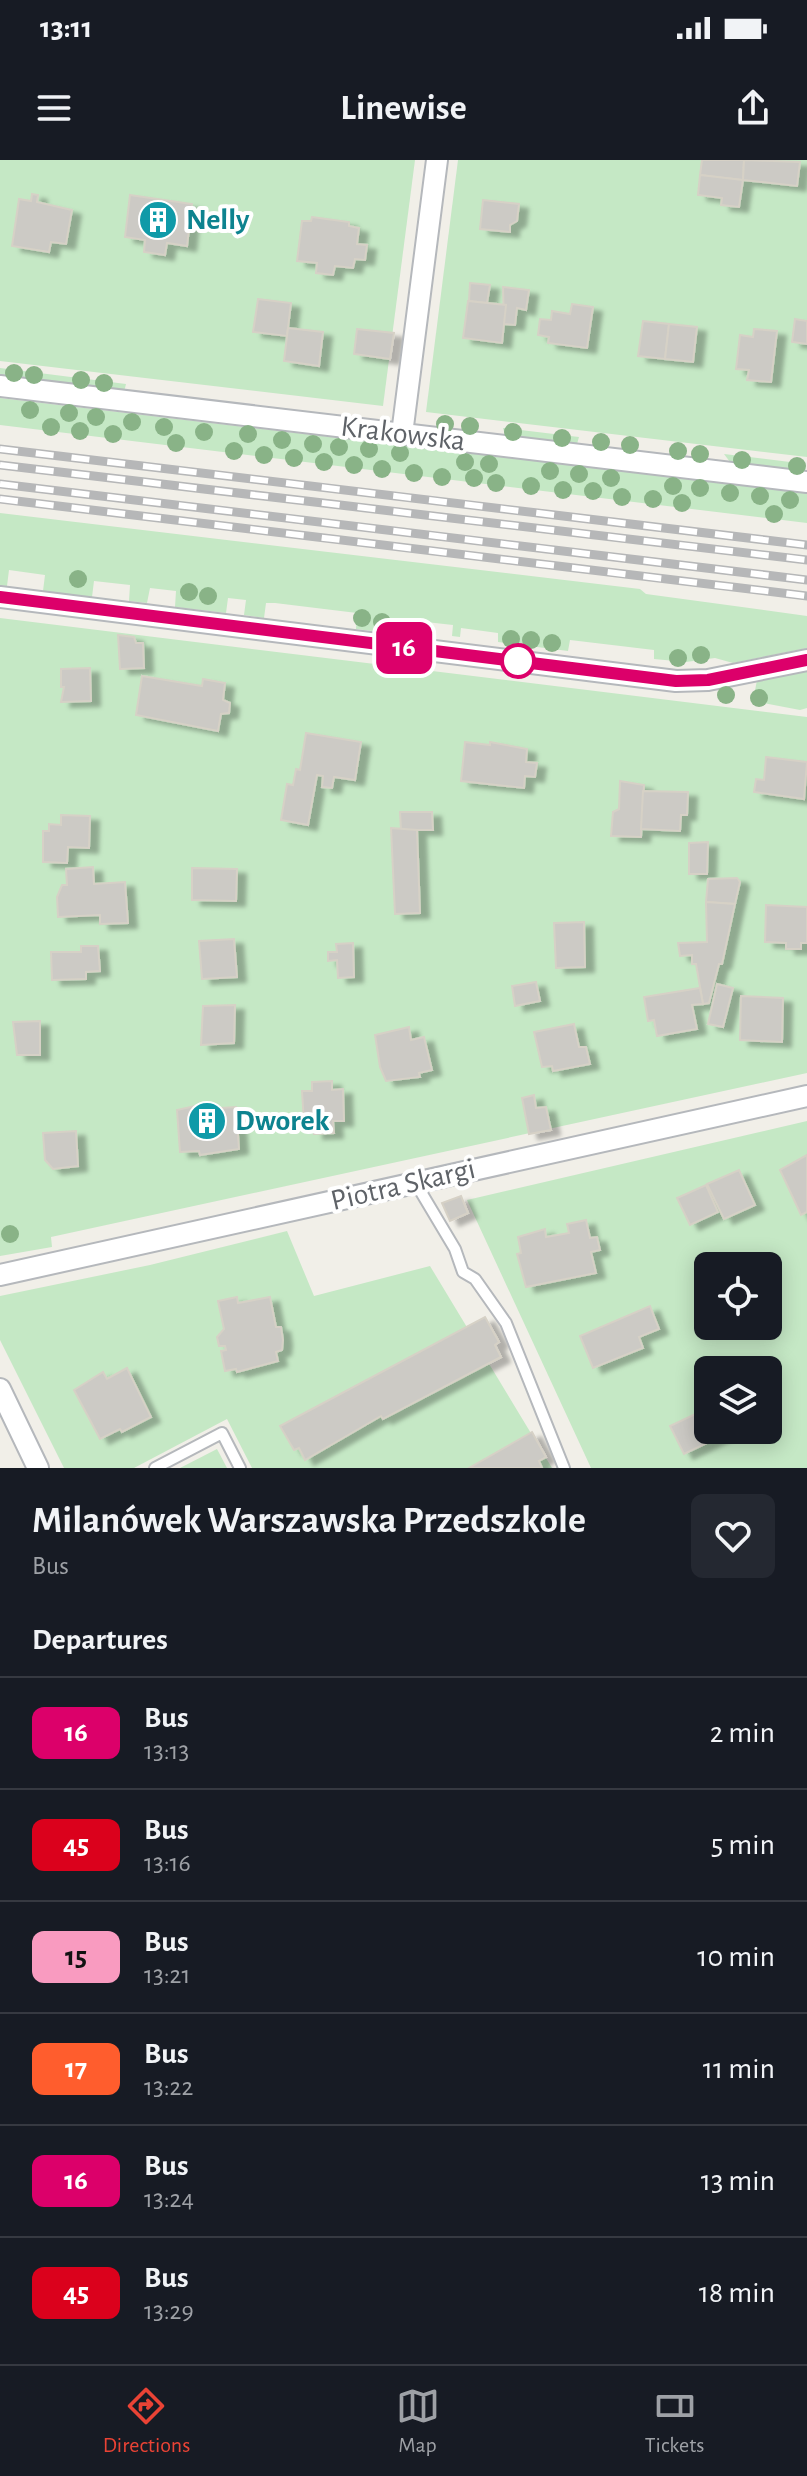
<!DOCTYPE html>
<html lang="en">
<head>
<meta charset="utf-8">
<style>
  :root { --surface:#171b24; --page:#242831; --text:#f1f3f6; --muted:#9ea1a6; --line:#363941; --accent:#ea4335 }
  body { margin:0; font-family:"Alegreya Sans",sans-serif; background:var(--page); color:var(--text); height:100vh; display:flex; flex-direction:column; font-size:30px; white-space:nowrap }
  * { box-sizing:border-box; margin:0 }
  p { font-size:26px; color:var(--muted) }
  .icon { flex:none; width:44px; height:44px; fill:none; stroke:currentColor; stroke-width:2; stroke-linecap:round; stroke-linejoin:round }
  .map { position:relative; height:1308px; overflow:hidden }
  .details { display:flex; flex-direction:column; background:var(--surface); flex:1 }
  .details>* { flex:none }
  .badge { padding:0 16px; border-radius:12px; font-size:28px; line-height:52px }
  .tools { position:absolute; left:694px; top:1092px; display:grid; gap:16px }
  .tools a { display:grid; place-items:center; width:88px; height:88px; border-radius:12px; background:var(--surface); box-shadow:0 4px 20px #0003; font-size:40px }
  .map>.badge { position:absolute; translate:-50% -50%; box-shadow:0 0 0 4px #fff }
  h2 { padding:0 32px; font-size:30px; line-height:72px }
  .round { display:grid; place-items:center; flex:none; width:84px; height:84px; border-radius:12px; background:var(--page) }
  .overview { display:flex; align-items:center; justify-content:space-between; height:136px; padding:0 32px }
  h1 { font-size:38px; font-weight:700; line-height:60px }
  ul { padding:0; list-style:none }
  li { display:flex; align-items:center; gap:24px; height:112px; padding:0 32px; border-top:2px solid var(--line) }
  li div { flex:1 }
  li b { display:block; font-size:30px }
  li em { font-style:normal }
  li .badge { min-width:88px; font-weight:700; text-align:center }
  .status { display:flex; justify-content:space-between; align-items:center; height:56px; padding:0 40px; background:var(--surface); direction:ltr }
  .status svg { height:22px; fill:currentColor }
  header { display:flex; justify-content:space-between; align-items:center; height:104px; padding:0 32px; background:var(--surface); font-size:36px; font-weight:700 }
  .tabs { display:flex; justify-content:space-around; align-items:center; height:112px; border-top:2px solid var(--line); background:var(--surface); font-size:22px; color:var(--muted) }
  .tabs a { display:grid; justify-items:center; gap:4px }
  .tabs .selected { color:var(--accent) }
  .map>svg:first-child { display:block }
</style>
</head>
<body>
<div class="status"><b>13:11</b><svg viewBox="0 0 49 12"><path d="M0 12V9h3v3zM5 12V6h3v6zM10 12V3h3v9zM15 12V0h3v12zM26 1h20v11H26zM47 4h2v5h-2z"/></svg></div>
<header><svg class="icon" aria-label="menu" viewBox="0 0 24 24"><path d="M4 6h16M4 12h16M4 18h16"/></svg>Linewise<svg class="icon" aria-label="share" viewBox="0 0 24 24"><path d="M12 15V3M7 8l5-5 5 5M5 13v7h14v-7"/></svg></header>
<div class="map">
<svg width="807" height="1308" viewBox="0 0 807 1308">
  <defs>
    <filter id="shadow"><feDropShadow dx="9" dy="5" stdDeviation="2" flood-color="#0004"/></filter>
  </defs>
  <rect width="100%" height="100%" fill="#f1efe8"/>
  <g fill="#c5e8c5" fill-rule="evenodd">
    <path d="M0,0H415L383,246L0,201Z"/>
    <path d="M458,0H807V297L426,252Z"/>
    <path d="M0,208L126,224L124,232L0,216Z"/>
    <path d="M0,238L807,333V363L0,265Z"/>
    <path d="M503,268L579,277L577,284L505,275Z"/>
    <path d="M724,294L798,303L796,310L730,302Z"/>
    <path d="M0,353L640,429L646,434L807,456V488L733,503L715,498L686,502L654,499V490L570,480L568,491L498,482V473L461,468L460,477L452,476L453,465L390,458L388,473L356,469L357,453L275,443H266L264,458L244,455L246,440L228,438L226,453L175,447L176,431L150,428L147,443L129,441L130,425L94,421L92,437L43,431L45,415L9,410L7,426L0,425Z"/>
    <path d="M0,458L807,557V913L51,1077L52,1087L0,1096Z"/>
    <path d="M807,511V548L800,550L753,541L757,520Z"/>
    <path d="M807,961V1308H591L467,1040ZM708,1106H768V1166H708ZM708,1210H768V1270H708Z"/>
    <path d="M287,1071L314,1136L430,1106L552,1308H252L227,1259L134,1308H64L0,1180V1136L150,1105Z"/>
    <path d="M217,1289L227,1308H180Z"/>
  </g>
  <g fill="#cccac5" stroke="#d6d1c6" stroke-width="2" filter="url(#shadow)">
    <path d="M702,0H744L743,20L700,15Z"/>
    <path d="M744,0L800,2L797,26L743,20Z"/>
    <path d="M700,15L743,20L739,47L721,45L722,38L698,35Z"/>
    <path d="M32,34L38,35L37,42L72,50L66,84L51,82L49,92L12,86L19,39L31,41Z"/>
    <path d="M130,35L192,44L187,86L167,83L165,95L144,92L145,80L125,77Z"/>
    <path d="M483,40L519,44L517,61L510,65V72L480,69Z"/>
    <path d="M312,57L349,62V66L359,68L357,84L367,85L365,100L355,99L353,108L335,106L333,115L316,113L317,103L297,101L302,61H311Z"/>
    <path d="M470,123L490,125L487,143L469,141Z"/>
    <path d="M503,127L529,130L526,150L517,148L515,165L504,164Z"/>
    <path d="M258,139L291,143L287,176L253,172Z"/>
    <path d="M468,141L506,145L502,183L463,178Z"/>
    <path d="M572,144L593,147L587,188L548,183L549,177L538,175L540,159L551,160L552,151L570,154Z"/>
    <path d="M795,159L807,161V184L792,182Z"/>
    <path d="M643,161L669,164L665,199L638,196Z"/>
    <path d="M669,164L697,167L693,202L665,199Z"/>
    <path d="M288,168L323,172L319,206L284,201Z"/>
    <path d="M357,169L394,173L390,199L354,194Z"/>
    <path d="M754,169L777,171L771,222L747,220L749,210L736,209L740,175L753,177Z"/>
    <path d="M118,475L134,477L136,483H143L144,508L120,509Z"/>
    <path d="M90,508L91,541L61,542L64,527H61V509Z"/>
    <path d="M142,516L202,526L203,519L225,523L223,540L230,543L229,553L221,554L218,571L136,555Z"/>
    <path d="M306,573L361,582L355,620L334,617L332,628L322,627L323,616L317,615L308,665L281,660L287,624L293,625L296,609L300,610Z"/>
    <path d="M465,582L490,585V582L527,589L526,602L537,603L535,617L525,616L524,628L461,621Z"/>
    <path d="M766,597L807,602L804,639L754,632L756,619L764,620Z"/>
    <path d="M620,621L644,625L641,677L611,676L613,652L619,649Z"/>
    <path d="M643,631L688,632L687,655H681L680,671L641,669Z"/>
    <path d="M400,652H432L433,670H401Z"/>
    <path d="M61,655L90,656L89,688L68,687L67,703L43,702V671H49V664L61,665Z"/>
    <path d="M391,668L417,670L420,753L395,754Z"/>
    <path d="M708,682L707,714H689V683Z"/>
    <path d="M93,707L94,724L125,722L128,763L100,764V755L58,757L57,737L62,725H67L66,709Z"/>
    <path d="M192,708L237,709L236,741L192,740Z"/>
    <path d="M737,718L740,722L735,744L706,742L708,719Z"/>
    <path d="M706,742L735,744L722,804H719L709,843L703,844L696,804H692V795L680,796L678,783L707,782Z"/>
    <path d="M766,745L807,747V783H801V789H786V783L765,782Z"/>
    <path d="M584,762L585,807L556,808L554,763Z"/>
    <path d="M234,779L237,817L202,819L199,781Z"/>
    <path d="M353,783L354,817L338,818L337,800L328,801V792H337L336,784Z"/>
    <path d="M81,786H98L100,811L86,812V819L52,820L51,792H81Z"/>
    <path d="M536,822L540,841L515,846L512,826Z"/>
    <path d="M717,824L733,828L723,867L708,864Z"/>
    <path d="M700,828L703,844L692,845L697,869L657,876L654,860L648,861L644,837Z"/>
    <path d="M741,836L783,838L782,882L740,880Z"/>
    <path d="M235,845L234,883L201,885L203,846Z"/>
    <path d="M40,861V895H17L13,862Z"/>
    <path d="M574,864L579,887H586L590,904L553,911L552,906L542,907L534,872Z"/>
    <path d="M409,867L411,880L424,877L432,910L419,913L420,917L386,921L380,907L375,875Z"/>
    <path d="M332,921V930L343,929L344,961H333L334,973L314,974V962L304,963L302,931H312V922Z"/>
    <path d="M534,935L536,948L546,947L551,970L529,974L522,938Z"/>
    <path d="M204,944V949L236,947L239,989L200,995L199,991L180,992L177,950Z"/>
    <path d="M76,971L78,1006L53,1009L45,1000L43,973Z"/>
    <path d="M807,995V1052L801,1055L780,1010Z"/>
    <path d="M739,1010L755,1045L724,1059L707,1024Z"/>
    <path d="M706,1025L718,1052L690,1065L677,1038Z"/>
    <path d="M461,1036L468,1053L450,1061L442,1043Z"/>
    <path d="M586,1060L590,1078L597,1077L600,1090L591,1092L596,1113L526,1127L517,1094L521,1093L518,1077L545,1069L546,1077L569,1073L567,1064Z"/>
    <path d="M237,1137L238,1143L270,1137L276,1167H281L283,1180L282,1190L276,1192L278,1201L237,1212L236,1209L225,1211L221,1191L226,1190L225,1186H219L217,1177L224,1169L218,1141Z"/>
    <path d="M650,1146L659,1169L639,1177L643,1188L593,1208L580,1176Z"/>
    <path d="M485,1157L499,1182L495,1185L501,1197L383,1259L381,1256L305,1300L299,1288L294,1290L280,1266Z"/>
    <path d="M127,1208L151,1257L122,1272L120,1269L100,1279L74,1230L103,1212L107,1219Z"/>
    <path d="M708,1248V1270H734L684,1294L670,1266Z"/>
    <path d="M532,1272L546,1297L539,1301L542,1308H469Z"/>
  </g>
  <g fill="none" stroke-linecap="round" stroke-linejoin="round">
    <defs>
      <g id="service">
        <path d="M415,1022L455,1089L463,1112L475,1119L506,1163L564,1308"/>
        <path d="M155,1308L222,1273L240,1308"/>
      </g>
      <g id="minor">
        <path d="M0,226L807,322"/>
        <path d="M402,274L437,0"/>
        <path d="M0,437L676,521L708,520L807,500"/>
        <path d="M0,1115L807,936"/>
        <path d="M0,1229L38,1308"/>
      </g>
    </defs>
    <use href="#service" stroke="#b5b8bc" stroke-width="14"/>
    <use href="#minor" stroke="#b5b8bc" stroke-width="24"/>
    <use href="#service" stroke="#fff" stroke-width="10"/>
    <use href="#minor" stroke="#fff" stroke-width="20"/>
    <defs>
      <g id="rail">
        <path d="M0,289L807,385"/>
        <path d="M0,305L807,400"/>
        <path d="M0,324L807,420"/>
        <path d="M0,339L807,436"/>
      </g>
    </defs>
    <use href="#rail" stroke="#b6b7b8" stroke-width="9"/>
    <use href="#rail" stroke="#fff" stroke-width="6" stroke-dasharray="18" stroke-linecap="butt"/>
  </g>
  <g fill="#89b387">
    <circle cx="14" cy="213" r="9"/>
    <circle cx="34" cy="215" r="9"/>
    <circle cx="81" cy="220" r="9"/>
    <circle cx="104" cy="223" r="9"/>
    <circle cx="30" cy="250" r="9"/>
    <circle cx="69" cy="253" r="9"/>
    <circle cx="96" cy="257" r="9"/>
    <circle cx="132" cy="262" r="9"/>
    <circle cx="445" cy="264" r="9"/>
    <circle cx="470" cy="266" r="9"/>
    <circle cx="51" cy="267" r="9"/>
    <circle cx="164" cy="267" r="9"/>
    <circle cx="80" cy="271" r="9"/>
    <circle cx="204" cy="272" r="9"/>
    <circle cx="513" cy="272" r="9"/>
    <circle cx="113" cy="274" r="9"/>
    <circle cx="248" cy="274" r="9"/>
    <circle cx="562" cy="278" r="9"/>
    <circle cx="282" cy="280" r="9"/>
    <circle cx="601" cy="282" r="9"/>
    <circle cx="176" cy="283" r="9"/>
    <circle cx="313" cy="284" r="9"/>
    <circle cx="630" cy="285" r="9"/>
    <circle cx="339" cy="287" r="9"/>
    <circle cx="369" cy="289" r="9"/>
    <circle cx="234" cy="291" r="9"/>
    <circle cx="678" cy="291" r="9"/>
    <circle cx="400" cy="293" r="9"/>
    <circle cx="700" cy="294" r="9"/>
    <circle cx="264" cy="295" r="9"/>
    <circle cx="294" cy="298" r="9"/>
    <circle cx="742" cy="300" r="9"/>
    <circle cx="324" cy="302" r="9"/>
    <circle cx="465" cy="302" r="9"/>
    <circle cx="489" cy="304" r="9"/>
    <circle cx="354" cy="305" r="9"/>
    <circle cx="797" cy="306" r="9"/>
    <circle cx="382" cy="309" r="9"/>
    <circle cx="550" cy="311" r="9"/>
    <circle cx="414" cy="313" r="9"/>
    <circle cx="579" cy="314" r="9"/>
    <circle cx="442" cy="317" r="9"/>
    <circle cx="474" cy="318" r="9"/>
    <circle cx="611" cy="318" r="9"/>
    <circle cx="496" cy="323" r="9"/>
    <circle cx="531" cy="326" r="9"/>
    <circle cx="673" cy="326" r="9"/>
    <circle cx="700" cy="328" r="9"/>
    <circle cx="563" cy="330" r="9"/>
    <circle cx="593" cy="331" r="9"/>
    <circle cx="730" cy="333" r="9"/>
    <circle cx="760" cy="336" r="9"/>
    <circle cx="622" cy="337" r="9"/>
    <circle cx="653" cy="339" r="9"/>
    <circle cx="790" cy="340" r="9"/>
    <circle cx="682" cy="343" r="9"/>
    <circle cx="774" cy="354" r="9"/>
    <circle cx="78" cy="419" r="9"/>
    <circle cx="189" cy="432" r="9"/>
    <circle cx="208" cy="436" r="9"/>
    <circle cx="362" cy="458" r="9"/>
    <circle cx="382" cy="462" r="9"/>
    <circle cx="511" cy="479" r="9"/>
    <circle cx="531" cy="480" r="9"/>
    <circle cx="552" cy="483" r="9"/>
    <circle cx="701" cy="495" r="9"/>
    <circle cx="678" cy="498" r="9"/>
    <circle cx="726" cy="535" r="9"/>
    <circle cx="759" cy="538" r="9"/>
    <circle cx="10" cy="1074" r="9"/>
  </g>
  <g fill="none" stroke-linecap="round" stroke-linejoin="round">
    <defs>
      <path id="line" d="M0,437L676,521L708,520L807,500"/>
    </defs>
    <use href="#line" stroke="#fff" stroke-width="18"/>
    <use href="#line" stroke="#dc006a" stroke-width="12"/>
  </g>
  <defs>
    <symbol id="building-disc" viewBox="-11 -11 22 22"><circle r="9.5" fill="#0f9aa8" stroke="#fff"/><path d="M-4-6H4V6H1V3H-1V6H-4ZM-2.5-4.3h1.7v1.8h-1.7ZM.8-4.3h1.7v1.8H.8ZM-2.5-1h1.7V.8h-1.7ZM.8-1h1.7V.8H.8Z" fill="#fff"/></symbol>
  </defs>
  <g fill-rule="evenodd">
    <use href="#building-disc" x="136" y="38" width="44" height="44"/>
    <use href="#building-disc" x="185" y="939" width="44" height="44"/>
  </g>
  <circle fill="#fff" stroke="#dc006a" stroke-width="4" cx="518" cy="501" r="16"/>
  <g text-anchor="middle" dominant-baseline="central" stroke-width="8" stroke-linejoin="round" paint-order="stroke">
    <g font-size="30" font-weight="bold" fill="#0d838f" stroke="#fff" text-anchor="start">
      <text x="186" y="60">Nelly</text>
      <text x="235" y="961">Dworek</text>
    </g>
    <g font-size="30" fill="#5f6368" stroke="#fff">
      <text transform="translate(403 274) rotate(7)">Krakowska</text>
      <text transform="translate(403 1025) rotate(-13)">Piotra Skargi</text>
    </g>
  </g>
</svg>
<div class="tools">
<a><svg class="icon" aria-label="locate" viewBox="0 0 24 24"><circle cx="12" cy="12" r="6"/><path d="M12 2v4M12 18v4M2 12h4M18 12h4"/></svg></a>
<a><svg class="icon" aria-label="layers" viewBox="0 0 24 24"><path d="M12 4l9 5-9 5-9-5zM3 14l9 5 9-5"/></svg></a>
</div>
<b class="badge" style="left:404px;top:488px;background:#dc006a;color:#fff">16</b>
</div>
<section class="details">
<div class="overview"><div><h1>Milanówek Warszawska Przedszkole</h1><p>Bus</p></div><a class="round"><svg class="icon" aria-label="heart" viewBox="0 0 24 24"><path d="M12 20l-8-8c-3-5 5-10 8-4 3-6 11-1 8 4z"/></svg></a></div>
<h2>Departures</h2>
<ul>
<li><span class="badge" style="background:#dc006a;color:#fff">16</span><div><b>Bus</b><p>13:13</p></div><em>2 min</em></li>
<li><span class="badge" style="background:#db011c;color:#fff">45</span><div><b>Bus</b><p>13:16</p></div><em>5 min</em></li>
<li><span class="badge" style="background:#f99bc0;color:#111">15</span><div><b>Bus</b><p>13:21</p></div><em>10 min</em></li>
<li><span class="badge" style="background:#ff5d2d;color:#fff">17</span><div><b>Bus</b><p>13:22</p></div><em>11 min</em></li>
<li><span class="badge" style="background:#dc006a;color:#fff">16</span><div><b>Bus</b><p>13:24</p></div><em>13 min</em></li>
<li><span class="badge" style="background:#db011c;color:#fff">45</span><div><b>Bus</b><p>13:29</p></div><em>18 min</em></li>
</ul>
</section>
<nav class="tabs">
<a class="selected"><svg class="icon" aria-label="directions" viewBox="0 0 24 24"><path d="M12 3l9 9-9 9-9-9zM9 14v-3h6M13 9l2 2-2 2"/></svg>Directions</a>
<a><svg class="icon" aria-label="map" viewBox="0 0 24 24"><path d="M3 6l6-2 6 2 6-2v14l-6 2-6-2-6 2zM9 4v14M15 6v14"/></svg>Map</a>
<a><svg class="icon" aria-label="tickets" viewBox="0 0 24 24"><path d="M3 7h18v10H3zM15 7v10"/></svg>Tickets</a>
</nav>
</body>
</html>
